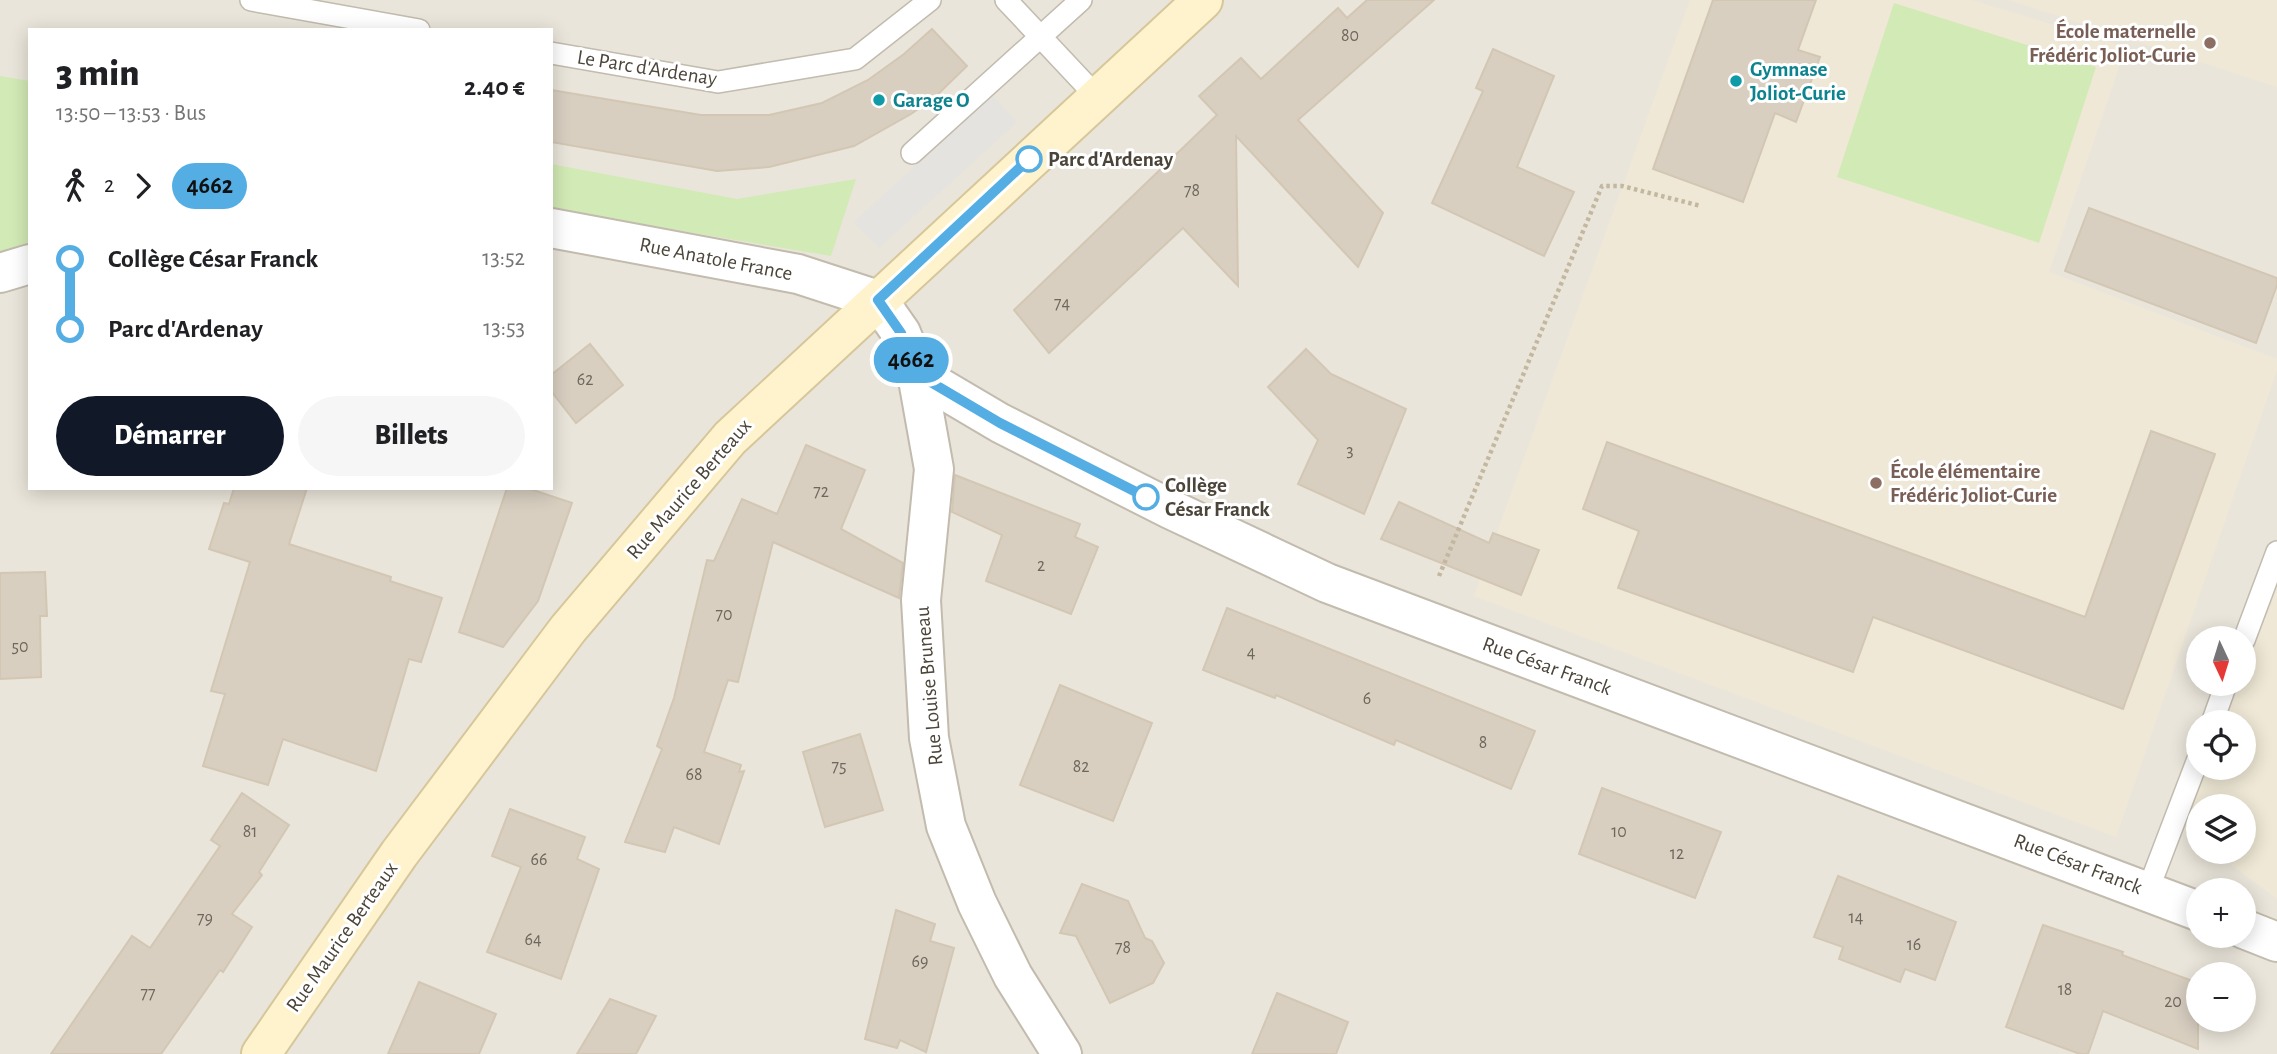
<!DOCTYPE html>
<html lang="fr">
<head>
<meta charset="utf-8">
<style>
  :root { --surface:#fff; --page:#f6f6f6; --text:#202124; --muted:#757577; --accent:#111827 }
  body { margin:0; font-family:"Alegreya Sans",sans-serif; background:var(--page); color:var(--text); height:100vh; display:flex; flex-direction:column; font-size:26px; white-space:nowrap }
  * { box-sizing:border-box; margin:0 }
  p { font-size:23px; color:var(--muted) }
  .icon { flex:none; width:38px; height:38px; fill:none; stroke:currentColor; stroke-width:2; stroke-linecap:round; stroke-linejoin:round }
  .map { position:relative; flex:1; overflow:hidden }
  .panel { position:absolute; left:28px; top:28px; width:525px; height:462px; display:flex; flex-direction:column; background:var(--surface); border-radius:0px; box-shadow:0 4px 18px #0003 }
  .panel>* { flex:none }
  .badge { padding:0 14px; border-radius:23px; font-size:24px; line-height:46px }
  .needle { width:46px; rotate:176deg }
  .buttons { position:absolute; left:2186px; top:626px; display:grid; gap:14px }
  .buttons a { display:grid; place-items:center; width:70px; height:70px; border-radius:50%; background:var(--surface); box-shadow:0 4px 18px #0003; font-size:35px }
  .map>.badge { position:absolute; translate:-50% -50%; box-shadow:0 0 0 4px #fff }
  .legs { display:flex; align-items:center; gap:10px; height:77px; padding:0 28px; font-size:23px }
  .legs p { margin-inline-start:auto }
  .head { display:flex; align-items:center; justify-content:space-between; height:119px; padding:0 28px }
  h1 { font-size:38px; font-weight:800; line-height:52px }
  .primary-button { display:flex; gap:14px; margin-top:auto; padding:14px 28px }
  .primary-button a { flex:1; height:80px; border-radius:42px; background:var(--accent); color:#fff; font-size:28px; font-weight:800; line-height:80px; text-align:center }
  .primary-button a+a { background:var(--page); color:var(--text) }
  ul { padding:0 28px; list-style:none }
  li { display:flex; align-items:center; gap:24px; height:70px; font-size:26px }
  li i { display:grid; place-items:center; width:10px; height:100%; margin:0 9px; background:currentColor }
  li i::after { content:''; width:18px; height:18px; margin:-9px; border:5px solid; border-radius:50%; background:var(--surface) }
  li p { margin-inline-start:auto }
  li:first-child i { background:linear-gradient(#0000 50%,currentColor 0) }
  li:last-child i { background:linear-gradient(currentColor 50%,#0000 0) }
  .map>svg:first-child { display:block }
</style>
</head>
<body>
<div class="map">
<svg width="2277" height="1054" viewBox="0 0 2277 1054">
  <rect width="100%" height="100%" fill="#f6f3ec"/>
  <path fill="#eae5da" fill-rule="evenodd" d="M0,0H2277V1054H0ZM30,30H551V488H30ZM2198,639H2244V684H2198ZM2198,723H2244V768H2198ZM2198,807H2244V852H2198ZM2198,891H2244V936H2198ZM2198,975H2244V1020H2198Z"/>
  <g fill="#efe8d6">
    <path d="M1690,0H1972L2126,47L2049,272L2277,359V370L2116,837L1474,596Z"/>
    <path d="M2009,0H2277V87Z"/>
    <path d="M2277,589V899L2214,852H2244V807H2198V840L2183,829L2207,768H2244V723H2224L2240,684H2244V674Z"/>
  </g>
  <g fill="#d2eab5">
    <path d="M1894,3L2096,67L2039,243L1837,177Z"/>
    <path d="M0,76L30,81V253L0,264Z"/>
    <path d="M551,164L737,199L856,179L831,256L551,209Z"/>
  </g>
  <path fill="#e5e3e0" d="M992,95L1017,122L879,248L854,222Z"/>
  <g fill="#d8cfc1" stroke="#d3c7b4" stroke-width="2">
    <path d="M1367,0H1434L1298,120L1383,213L1358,267L1236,136L1238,286L1183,228L1049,353L1014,310L1217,115L1199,96L1241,58L1261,79L1338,8L1347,18Z"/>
    <path d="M1713,0H1816L1798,50L1820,57L1796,122L1775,113L1743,202L1653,169Z"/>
    <path d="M932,29L967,66L934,98L911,114L854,146L769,167L717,171L551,142V90L701,115H769L822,103L868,80L904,54Z"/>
    <path d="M1493,49L1554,76L1517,167L1574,192L1544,256L1432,203L1483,91L1476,88Z"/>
    <path d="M2089,208L2277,278V285L2256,343L2065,271Z"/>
    <path d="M590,344L623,385L576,423L551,391V375Z"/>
    <path d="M1306,349L1331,374L1406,409L1364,514L1298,484L1318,440L1268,387Z"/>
    <path d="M2151,431L2215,454L2123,709L1873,617L1853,672L1618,588L1639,531L1583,509L1607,442L2085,617Z"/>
    <path d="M806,445L865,470L841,529L903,563L899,598L773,542L738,682L728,680L704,752L741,765L739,772L744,771L719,844L674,827L665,852L625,842L662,749L657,746L674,698L707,560L714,561L742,499L777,514Z"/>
    <path d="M955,475L1080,524L1075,537L1098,547L1071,614L986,581L1002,535L952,512Z"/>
    <path d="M234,488H307L289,544L391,577L390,581L442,598L421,662L409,659L376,771L283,739L268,785L203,766L225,694L211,691L250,562L209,549L224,503L229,504Z"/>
    <path d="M507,488H527L572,503L538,601L503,647L459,632Z"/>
    <path d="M1399,502L1489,543L1493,533L1539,550L1521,595L1381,539Z"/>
    <path d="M45,572L47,616H40L41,677L0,679V573Z"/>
    <path d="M1227,608L1535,731L1511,789L1396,740L1394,745L1276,695L1275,698L1203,670Z"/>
    <path d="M1060,685L1152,723L1113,821L1020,785Z"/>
    <path d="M860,734L883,810L825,827L803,752Z"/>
    <path d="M1602,788L1721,832L1695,898L1579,854Z"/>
    <path d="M242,793L289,825L259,872L262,875L232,914L252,927L223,972L220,970L161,1054H51L132,936L150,948L220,846L211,840Z"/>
    <path d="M510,809L585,837L577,859L599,869L561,979L487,952L521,867L492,856Z"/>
    <path d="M1838,876L1956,922L1935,980L1905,969L1900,982L1839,959L1843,947L1814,937Z"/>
    <path d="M1082,884L1128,901L1145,938L1152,941L1164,963L1153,983L1110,1003L1076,936L1060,933Z"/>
    <path d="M896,910L935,924L930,941L954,948L926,1052L900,1040L897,1048L865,1039Z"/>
    <path d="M2043,925L2123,952L2122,955L2198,983V1049L2103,1011L2088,1054H2080L2006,1027Z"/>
    <path d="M419,982L496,1014L479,1054H388Z"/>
    <path d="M1277,993L1348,1022L1336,1054H1252Z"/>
    <path d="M610,999L656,1016L636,1054H577Z"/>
  </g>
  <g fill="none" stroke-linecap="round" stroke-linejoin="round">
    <defs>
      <g id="lane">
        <path d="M251,0L419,30"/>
        <path d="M1006,0L1098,98"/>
        <path d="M551,53L718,82L855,59L930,0"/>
        <path d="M912,153L1081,0"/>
        <path d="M2244,640L2277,552"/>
        <path d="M2212,723L2226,684"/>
        <path d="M2148,890L2198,759"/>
      </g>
      <g id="street">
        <path d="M551,228L798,274L878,300L901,333L917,374L934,469L921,600L929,738L946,826L977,903L1013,976L1062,1054"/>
        <path d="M0,273L30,264"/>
        <path d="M917,374L1000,423L1170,509L1327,583L2198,911"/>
        <path d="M2244,929L2277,942"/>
      </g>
      <path id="secondary" d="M261,1054L399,854L568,629L730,438L1203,0"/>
    </defs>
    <use href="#lane" stroke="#c2bbae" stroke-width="24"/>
    <use href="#street" stroke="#c2bbae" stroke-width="42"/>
    <use href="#secondary" stroke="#d6c79b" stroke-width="42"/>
    <path stroke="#c4b79f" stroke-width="4.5" stroke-dasharray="3.5 3.5" stroke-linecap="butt" d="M1439,576L1602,186H1622L1701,206"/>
    <use href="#lane" stroke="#fff" stroke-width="21"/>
    <use href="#street" stroke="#fff" stroke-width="38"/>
    <use href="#secondary" stroke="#fff3cd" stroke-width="38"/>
  </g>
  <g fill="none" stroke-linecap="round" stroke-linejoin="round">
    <defs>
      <path id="line-1" d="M1029,159L878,300L901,333L917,374L1000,423L1146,497"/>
    </defs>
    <use href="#line-1" stroke="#fff" stroke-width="16"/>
    <use href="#line-1" stroke="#54aee3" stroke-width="10"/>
  </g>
  <g fill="#8d6e63" stroke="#fff" stroke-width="2.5">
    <circle cx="2210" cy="43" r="7"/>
    <circle cx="1876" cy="483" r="7"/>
  </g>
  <g fill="#0f9aa8" stroke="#fff" stroke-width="2.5">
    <circle cx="1736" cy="81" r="7"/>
    <circle cx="879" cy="100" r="7"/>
  </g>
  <g fill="#fff" stroke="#54aee3" stroke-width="3.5">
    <circle cx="1029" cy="159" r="12"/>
    <circle cx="1146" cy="497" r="12"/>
  </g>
  <g text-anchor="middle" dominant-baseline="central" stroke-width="6" stroke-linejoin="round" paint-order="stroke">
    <g font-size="18" fill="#6e675b">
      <text x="1350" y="36">80</text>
      <text x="1192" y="191">78</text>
      <text x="1062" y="304">74</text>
      <text x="585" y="380">62</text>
      <text x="1350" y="451">3</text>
      <text x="821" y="492">72</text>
      <text x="1041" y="566">2</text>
      <text x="724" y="615">70</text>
      <text x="20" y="647">50</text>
      <text x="1251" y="653">4</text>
      <text x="1367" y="699">6</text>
      <text x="1483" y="743">8</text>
      <text x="839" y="767">75</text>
      <text x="1081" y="767">82</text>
      <text x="694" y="775">68</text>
      <text x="250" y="832">81</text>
      <text x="1619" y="832">10</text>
      <text x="1677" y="854">12</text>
      <text x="539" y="860">66</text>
      <text x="1856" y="918">14</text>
      <text x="205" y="919">79</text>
      <text x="533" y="940">64</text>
      <text x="1914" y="945">16</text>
      <text x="1123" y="948">78</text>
      <text x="920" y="962">69</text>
      <text x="2065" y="990">18</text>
      <text x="148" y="994">77</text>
      <text x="2173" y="1002">20</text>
    </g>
    <g font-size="21" font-weight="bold" fill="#785e54" stroke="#fff" text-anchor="end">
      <text x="2196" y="31">École maternelle<tspan x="2196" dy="24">Frédéric Joliot-Curie</tspan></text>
      <text x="1890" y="471" text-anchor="start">École élémentaire<tspan x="1890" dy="24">Frédéric Joliot-Curie</tspan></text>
    </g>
    <g font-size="21" fill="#4b4439" stroke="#fff">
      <text transform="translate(647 68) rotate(9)">Le Parc d'Ardenay</text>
      <text transform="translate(716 259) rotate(11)">Rue Anatole France</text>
      <text transform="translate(689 489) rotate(-49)">Rue Maurice Berteaux</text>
      <text transform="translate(1547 666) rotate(20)">Rue César Franck</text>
      <text transform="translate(929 686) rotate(-95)">Rue Louise Bruneau</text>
      <text transform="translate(2078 864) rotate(21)">Rue César Franck</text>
      <text transform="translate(342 937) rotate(-55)">Rue Maurice Berteaux</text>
    </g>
    <g font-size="21" font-weight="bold" fill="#0d838f" stroke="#fff" text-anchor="start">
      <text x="1750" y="69">Gymnase<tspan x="1750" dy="24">Joliot-Curie</tspan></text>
      <text x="893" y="100">Garage O</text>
    </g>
    <g font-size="21" font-weight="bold" fill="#4b4439" stroke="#fff" text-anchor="start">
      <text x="1048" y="159">Parc d'Ardenay</text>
      <text x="1165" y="485">Collège<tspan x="1165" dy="24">César Franck</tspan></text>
    </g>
  </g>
</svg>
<div class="buttons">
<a><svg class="needle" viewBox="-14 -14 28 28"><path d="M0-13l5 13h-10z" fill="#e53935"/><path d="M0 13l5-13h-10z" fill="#757577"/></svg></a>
<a><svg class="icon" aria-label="locate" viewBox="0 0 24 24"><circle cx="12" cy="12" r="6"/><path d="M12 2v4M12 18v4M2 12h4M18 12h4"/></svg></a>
<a><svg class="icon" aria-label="layers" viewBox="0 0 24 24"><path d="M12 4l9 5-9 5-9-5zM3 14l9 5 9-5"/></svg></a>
<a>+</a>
<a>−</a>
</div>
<b class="badge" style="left:911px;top:360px;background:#54aee3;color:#111">4662</b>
<section class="panel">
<div class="head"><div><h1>3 min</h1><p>13:50 – 13:53 · Bus</p></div><b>2.40 €</b></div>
<div class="legs"><svg class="icon" aria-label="walk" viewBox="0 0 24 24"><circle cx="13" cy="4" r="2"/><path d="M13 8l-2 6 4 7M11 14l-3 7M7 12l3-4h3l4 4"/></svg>2<svg class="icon" aria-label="forward" viewBox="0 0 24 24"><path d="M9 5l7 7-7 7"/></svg><b class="badge" style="background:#54aee3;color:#111">4662</b></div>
<ul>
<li><i style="color:#54aee3"></i><b>Collège César Franck</b><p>13:52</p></li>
<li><i style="color:#54aee3"></i><b>Parc d'Ardenay</b><p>13:53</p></li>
</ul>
<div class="primary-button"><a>Démarrer</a><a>Billets</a></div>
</section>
</div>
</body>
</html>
